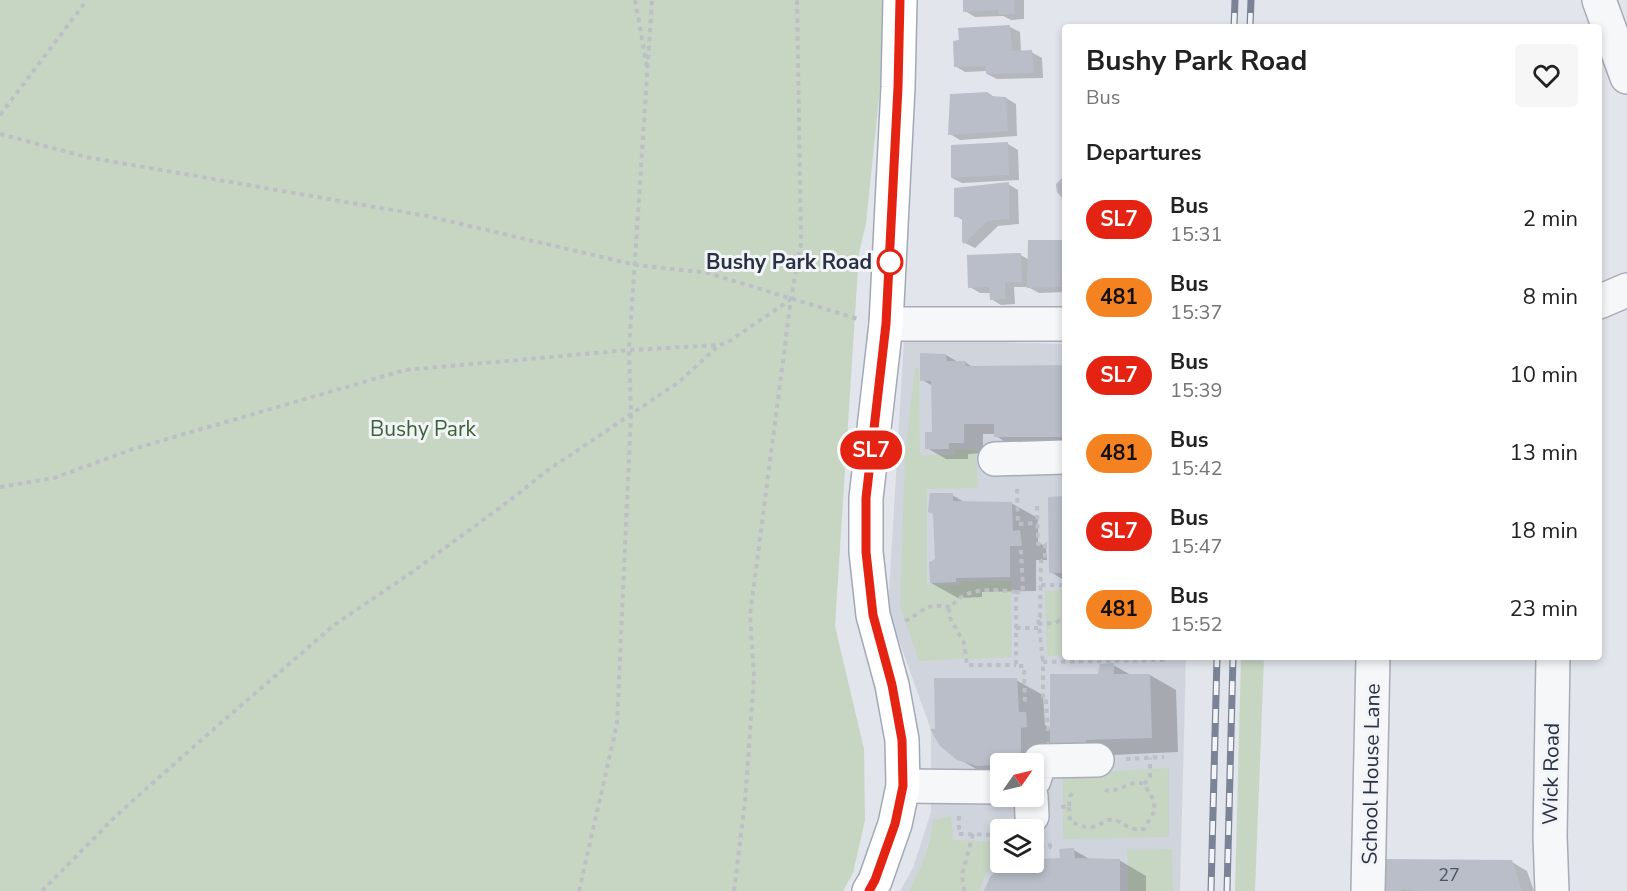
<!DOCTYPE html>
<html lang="en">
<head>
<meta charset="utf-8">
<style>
  :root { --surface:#fff; --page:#f6f6f6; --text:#222; --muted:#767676 }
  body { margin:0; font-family:"Nunito Sans",sans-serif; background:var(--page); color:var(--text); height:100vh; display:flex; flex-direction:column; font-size:22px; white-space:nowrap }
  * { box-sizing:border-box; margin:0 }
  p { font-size:20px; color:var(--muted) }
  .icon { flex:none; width:33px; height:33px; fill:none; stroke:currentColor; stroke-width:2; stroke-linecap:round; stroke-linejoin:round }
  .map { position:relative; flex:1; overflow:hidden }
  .drawer { position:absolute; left:1062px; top:24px; width:540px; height:636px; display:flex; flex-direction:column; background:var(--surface); border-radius:6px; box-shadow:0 3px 9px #0003 }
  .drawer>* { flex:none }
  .badge { padding:0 12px; border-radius:20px; font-size:21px; line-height:39px }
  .needle { width:39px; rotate:56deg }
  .buttons { position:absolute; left:990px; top:753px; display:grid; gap:12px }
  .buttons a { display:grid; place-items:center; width:54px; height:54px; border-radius:6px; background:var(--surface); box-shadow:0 3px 9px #0003; font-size:30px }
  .map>.badge { position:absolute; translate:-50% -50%; box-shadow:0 0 0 3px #fff }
  h2 { padding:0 24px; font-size:22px; line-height:54px }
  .round { display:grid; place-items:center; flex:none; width:63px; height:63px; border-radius:6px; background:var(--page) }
  .summary { display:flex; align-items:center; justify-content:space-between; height:102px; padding:0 24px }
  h1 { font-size:28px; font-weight:700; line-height:45px }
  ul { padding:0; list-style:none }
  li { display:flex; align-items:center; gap:18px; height:78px; padding:0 24px }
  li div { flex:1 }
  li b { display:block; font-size:22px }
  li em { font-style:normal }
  li .badge { min-width:66px; font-weight:700; text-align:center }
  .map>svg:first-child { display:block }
</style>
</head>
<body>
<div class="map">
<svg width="1627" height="891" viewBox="0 0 1627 891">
  <rect width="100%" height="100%" fill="#e2e5eb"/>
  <path fill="#d0d4dd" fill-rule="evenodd" d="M904,339L1065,344V657H1186L1180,891H900L913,868L931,812V730L888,610ZM1000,764H1034V796H1000ZM1000,830H1034V862H1000Z"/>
  <g fill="#c7d6c3">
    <path d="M0,0H889L866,224L859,253L835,626L864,749L865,820L853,873L843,891H0Z"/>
    <path d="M919,367L920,455H954L955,449L976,450L978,488L927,489V585H960L962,581H1011L1012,657L919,661L900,606L905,454L915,368Z"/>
    <path d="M1065,590V656H1047L1045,591Z"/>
    <path d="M1241,657H1264L1255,891H1235Z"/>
    <path d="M1169,768V837L1063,839V774Z"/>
    <path d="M951,816L953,840L1000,842V861C988,868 982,878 980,891H909C921,868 931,846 933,820Z"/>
    <path d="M1172,849L1173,891H1128L1127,850Z"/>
  </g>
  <g fill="#0003">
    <path d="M964,0H1024V19L1011,20L1003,16L975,17L965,11Z"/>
    <path d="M1010,27L1020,32L1021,52H1031L1042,58L1043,78L997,79L987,74V71L965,72L955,66L960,42Z"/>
    <path d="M988,93L996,98H1006L1016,104L1017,136L960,140L950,134Z"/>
    <path d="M1008,144L1018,150L1019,180L962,183L952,178Z"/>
    <path d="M1008,184L1018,190L1019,224L998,226L975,248L965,243L964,221L956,216Z"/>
    <path d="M1065,242V292L1039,293L1028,287H1014L1015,304L1001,305L991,299V293H980L970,287L1021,255L1029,260Z"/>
    <path d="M946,355L958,362H965L974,368L1065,367V447L1015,448L996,436V434H983V453L968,454V459H946L927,448L933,433V386L922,380Z"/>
    <path d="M952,495L966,503H1011L1038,518V542L1046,547L1047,560H1036V591L982,592V597L958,598L931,583Z"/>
    <path d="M1065,498V581L1051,572Z"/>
    <path d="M1113,665L1131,675H1150L1176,690L1178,752L1112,755L1111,761L1047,742V769L1034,764H1000V779L985,774L957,758L1016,680L1043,695L1045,725L1051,729L1100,675Z"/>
    <path d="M1074,850L1091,860H1119L1146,876V891H986L1034,862V860H1062Z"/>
    <path d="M1512,862L1527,871L1534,891H1382Z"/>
  </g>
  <g fill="#b9bec9">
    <path d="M963,0H1014L1015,14L999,15V10L963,12Z"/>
    <path d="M1010,25L1012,51L1032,50L1034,73L986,74V66L954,67L953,41L959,40L958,28Z"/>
    <path d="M988,92V96L1006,97L1008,131L948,135L950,94Z"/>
    <path d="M1008,142L1009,175L951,178V145Z"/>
    <path d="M1063,177H1065V198H1062L1057,192L1056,184Z"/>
    <path d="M1009,182V219L987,221L964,244L962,242V217H954V188Z"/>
    <path d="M1028,240H1065V287L1027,288Z"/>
    <path d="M1021,253L1022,282H1005V299L990,300L989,287L968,288L967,255Z"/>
    <path d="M920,353L946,354L947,361H965L966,366L1065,365V437H994V424H964V443H949V449H925V432H932L931,381H920Z"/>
    <path d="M930,493H953V501L1012,502L1013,531L1020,530L1022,546H1010V577L956,578V582L930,583L929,562L935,559L933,514L928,512Z"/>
    <path d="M1065,496V573H1049L1048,497Z"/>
    <path d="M1114,663V674H1150L1152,738L1086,740L1085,747L1050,745V674H1098L1100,664Z"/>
    <path d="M934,678H1017L1019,712H1026L1027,727L1021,728V754L995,765L977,766L957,760L940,746L930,729H935Z"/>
    <path d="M1074,848L1075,858L1120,859V891H984L990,877L1000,867L1011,862H1034V859L1060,858L1059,849Z"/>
    <path d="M1380,859L1512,860L1522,891H1420L1402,889V891H1381Z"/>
  </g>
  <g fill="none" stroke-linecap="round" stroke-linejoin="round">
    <defs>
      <g id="minor">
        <path d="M1599,0L1627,77"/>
        <path d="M1599,302L1627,290"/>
        <path d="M886,324H1065"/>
        <path d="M995,459L1065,457"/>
        <path d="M1034,780L1040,761L1097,760"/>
        <path d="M903,786L1000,787"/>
        <path d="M1031,796L1032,816"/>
        <path d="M1368,891L1373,657"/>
        <path d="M1552,891L1550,836L1553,657"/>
      </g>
      <path id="major" d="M869,891L875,881L895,824L903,786L902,740L892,685L873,615L866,552V498L886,324L898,87L900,0"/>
    </defs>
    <use href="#minor" stroke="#a7acb6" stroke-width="36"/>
    <use href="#major" stroke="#a1a9b8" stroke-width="36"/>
    <g stroke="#bcc0c6" stroke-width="4" stroke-dasharray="4.5 4.5" stroke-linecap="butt">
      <path d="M635,0L647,67"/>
      <path d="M0,115L87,0"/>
      <path d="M0,134L86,157L427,216L636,265L708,273L858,319"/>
      <path d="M0,487L54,478L133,449L405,370L629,350L719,345L728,342L790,300"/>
      <path d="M1017,489L1018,524L1038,523"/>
      <path d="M1037,506L1038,544H1045V560L1041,561L1040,617H1038L1043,662"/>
      <path d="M1021,550L1023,592H1016V666H1024L1025,706"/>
      <path d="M1041,585H1065"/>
      <path d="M1016,592C992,589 963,586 949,610L950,618L964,643L967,665H1016"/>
      <path d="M905,621C927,610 922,603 950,607"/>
      <path d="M1038,624L1055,623L1065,617"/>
      <path d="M1016,628H1038"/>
      <path d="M1046,729H1048L1046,701H1043V662L1167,660"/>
      <path d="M1126,759L1164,757"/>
      <path d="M1144,784L1150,778V758"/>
      <path d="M1069,806L1070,796L1074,792"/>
      <path d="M1061,807L1069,806L1070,821C1080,826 1088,830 1098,825C1103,823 1106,819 1112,820C1124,820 1125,831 1144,829L1155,810L1153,799L1144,784C1130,778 1120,794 1105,790"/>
      <path d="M959,816V834L1000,835"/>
      <path d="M1040,847H1050V840"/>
      <path d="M42,891L118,814L184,755L334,625L408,575L509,501L548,470L679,382L719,345"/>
      <path d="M579,891L617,724L631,414L629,350L652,0"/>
      <path d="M734,891L745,802L754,676L750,615L791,299L801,243L797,0"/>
      <path d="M964,891L962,875L973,834"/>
    </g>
    <use href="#minor" stroke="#f5f7f9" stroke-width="33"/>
    <use href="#major" stroke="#fff" stroke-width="33"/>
    <defs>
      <g id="rail">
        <path d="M1234,27L1235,0"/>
        <path d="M1250,27L1251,0"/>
        <path d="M1211,891L1217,657"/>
        <path d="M1227,891L1233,657"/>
      </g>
    </defs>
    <use href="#rail" stroke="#7b8496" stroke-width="7"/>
    <use href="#rail" stroke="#f2f4f8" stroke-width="4.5" stroke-dasharray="14" stroke-linecap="butt"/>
  </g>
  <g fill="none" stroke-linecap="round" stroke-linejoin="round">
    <defs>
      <path id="line" d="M869,891L875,880L895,824L903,786L902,740L892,685L873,615L866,552V498L886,324L898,87L900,0"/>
    </defs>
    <use href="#line" stroke="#fff" stroke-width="14"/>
    <use href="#line" stroke="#e42313" stroke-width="9"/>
  </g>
  <circle fill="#fff" stroke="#e42313" stroke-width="3" cx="890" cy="262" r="12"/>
  <g text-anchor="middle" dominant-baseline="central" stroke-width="6" stroke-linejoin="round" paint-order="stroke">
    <g font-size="18" fill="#4d5565">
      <text x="1449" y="875">27</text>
    </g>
    <g font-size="21" font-weight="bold" fill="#293244" stroke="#f2f4f8" text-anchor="end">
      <text x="872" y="262">Bushy Park Road</text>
    </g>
    <g font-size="21" fill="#3b6136" stroke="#f2f4f8">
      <text x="423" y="429">Bushy Park</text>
    </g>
    <g font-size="21" fill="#293244" stroke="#f2f4f8">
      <text transform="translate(1371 774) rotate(-89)">School House Lane</text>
      <text transform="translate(1551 774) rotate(-89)">Wick Road</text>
    </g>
  </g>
</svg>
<div class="buttons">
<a><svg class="needle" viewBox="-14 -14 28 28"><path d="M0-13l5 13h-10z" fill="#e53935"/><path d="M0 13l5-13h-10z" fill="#767676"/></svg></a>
<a><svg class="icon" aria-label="layers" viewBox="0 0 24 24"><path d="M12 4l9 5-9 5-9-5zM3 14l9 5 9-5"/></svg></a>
</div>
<b class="badge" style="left:871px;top:450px;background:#e42313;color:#fff">SL7</b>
<section class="drawer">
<div class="summary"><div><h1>Bushy Park Road</h1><p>Bus</p></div><a class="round"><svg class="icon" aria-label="heart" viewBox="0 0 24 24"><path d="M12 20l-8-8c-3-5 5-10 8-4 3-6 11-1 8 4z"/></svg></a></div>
<h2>Departures</h2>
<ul>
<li><span class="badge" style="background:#e42313;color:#fff">SL7</span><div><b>Bus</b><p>15:31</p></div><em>2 min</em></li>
<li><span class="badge" style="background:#f58220;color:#111">481</span><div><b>Bus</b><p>15:37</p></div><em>8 min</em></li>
<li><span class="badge" style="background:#e42313;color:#fff">SL7</span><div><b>Bus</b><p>15:39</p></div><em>10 min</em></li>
<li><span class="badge" style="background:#f58220;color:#111">481</span><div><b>Bus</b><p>15:42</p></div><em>13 min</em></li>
<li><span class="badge" style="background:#e42313;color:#fff">SL7</span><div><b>Bus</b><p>15:47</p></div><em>18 min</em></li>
<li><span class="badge" style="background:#f58220;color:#111">481</span><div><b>Bus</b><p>15:52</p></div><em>23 min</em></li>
</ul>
</section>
</div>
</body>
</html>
